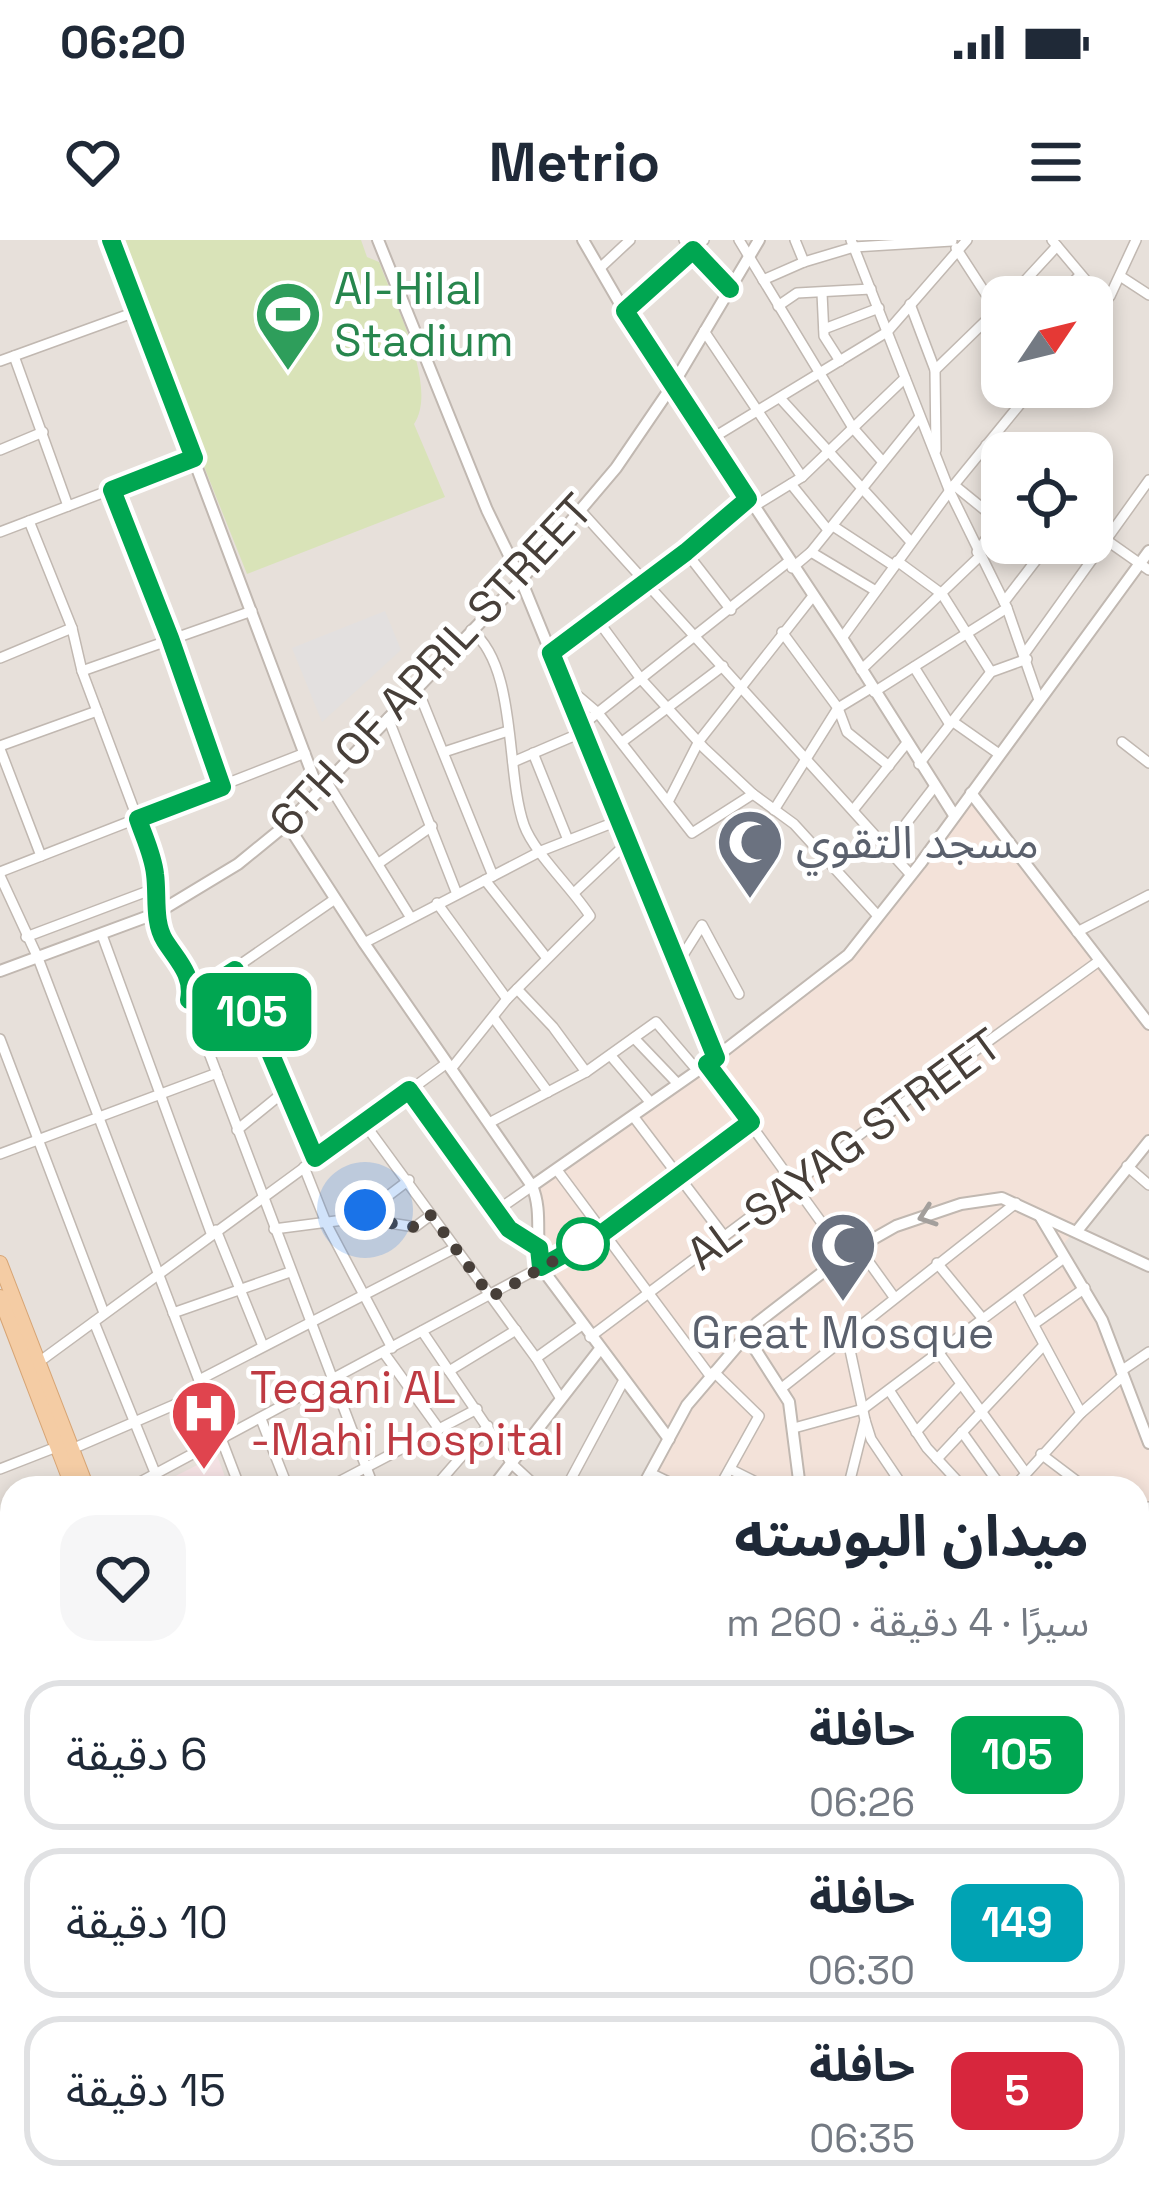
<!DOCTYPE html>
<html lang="ar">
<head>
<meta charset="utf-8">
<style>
  :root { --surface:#fff; --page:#f6f6f7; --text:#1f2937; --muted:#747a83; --line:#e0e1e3 }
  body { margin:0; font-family:"Space Grotesk","Noto Sans Arabic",sans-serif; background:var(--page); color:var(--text); direction:rtl; height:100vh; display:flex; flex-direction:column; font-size:45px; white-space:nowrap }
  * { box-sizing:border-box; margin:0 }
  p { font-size:39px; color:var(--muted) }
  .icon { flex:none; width:66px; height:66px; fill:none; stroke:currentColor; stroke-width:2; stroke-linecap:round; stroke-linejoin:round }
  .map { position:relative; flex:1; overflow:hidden; direction:ltr }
  .details { position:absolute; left:0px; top:1236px; width:1149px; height:735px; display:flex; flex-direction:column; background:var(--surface); border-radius:36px 36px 0 0; box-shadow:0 6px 18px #0003; direction:rtl }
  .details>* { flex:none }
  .badge { padding:0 24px; border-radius:18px; font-size:42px; line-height:78px }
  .needle { width:78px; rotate:55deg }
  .fabs { position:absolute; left:981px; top:36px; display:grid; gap:24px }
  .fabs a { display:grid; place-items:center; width:132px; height:132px; border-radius:24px; background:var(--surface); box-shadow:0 6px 18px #0003; font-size:60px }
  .you { position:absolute; width:60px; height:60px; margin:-30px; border:9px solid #fff; border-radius:50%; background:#1a73e8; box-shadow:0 0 0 18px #1a73e833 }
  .map>.badge { position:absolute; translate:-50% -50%; box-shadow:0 0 0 6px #fff }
  .round { display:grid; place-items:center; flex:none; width:126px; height:126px; border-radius:36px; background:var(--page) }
  .headline { display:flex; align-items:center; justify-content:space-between; height:204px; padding:0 60px }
  h1 { font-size:57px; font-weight:700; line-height:90px }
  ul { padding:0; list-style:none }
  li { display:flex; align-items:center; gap:36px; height:150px; margin:0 24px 18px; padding:0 36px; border:6px solid var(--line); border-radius:36px }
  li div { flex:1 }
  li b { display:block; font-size:45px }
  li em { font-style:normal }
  li .badge { min-width:132px; font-weight:700; text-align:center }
  .status { display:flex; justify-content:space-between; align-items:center; height:84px; padding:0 60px; background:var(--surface); direction:ltr }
  .status svg { height:33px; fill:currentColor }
  header { display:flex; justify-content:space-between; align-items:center; height:156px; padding:0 60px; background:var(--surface); font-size:54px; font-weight:700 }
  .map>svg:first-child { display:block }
</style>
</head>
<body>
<div class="status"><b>06:20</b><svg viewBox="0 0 49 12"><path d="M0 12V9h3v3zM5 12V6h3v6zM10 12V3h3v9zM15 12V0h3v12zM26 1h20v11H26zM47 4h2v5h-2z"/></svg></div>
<header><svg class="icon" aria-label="menu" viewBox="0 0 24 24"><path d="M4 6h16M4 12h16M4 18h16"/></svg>Metrio<svg class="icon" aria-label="heart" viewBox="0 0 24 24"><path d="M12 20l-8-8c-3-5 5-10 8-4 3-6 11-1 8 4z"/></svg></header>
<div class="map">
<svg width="1149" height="1970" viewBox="0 0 1149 1970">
  <rect width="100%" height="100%" fill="#f4efeb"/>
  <path fill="#e7e0da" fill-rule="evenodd" d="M0,0H1149V1970H0ZM1002,57H1092V147H1002ZM1002,213H1092V303H1002ZM12,1248H1137V1959H12Z"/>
  <g fill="#f3e2d9">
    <path d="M972,548L1149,778V906L1058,1010L1117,1107L1149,1199V1827L1137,1834V1248H644L666,1203L537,1023L536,949L824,738Z"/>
    <path d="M595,1959H920L901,1970H601Z"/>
  </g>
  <path fill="#f3e0e2" d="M217,1215L229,1248H152Z"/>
  <g fill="#d9e3b8">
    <path d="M120,0H361L367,17L379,22C394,63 439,146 414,184L445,257L247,334L155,104L158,94Z"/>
    <path d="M180,1959H490L475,1970H188Z"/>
  </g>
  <path fill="#e3e0df" d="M385,371L401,410L322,482L292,408Z"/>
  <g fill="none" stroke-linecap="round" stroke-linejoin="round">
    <defs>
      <g id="minor">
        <path d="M684,0L730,49"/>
        <path d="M739,0L853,188L882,221"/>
        <path d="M795,0L804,22"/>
        <path d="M851,0L950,252L1007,368L1039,460"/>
        <path d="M1052,0L1105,63"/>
        <path d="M956,8L1002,79"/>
        <path d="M600,28L630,0"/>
        <path d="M1120,36L1149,55"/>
        <path d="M763,40L804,22L854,7L952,1"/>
        <path d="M822,53L824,96L840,121"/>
        <path d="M1010,57L1057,6"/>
        <path d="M1059,57L1080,35"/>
        <path d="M910,64L935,130L936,210"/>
        <path d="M778,66L797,53L871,49"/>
        <path d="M625,71L704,0"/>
        <path d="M1092,78L1110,56L1136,0"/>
        <path d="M824,89L879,68"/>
        <path d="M704,91L802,237"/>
        <path d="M14,116L68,266"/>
        <path d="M0,121L138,71"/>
        <path d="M935,130L1002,65"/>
        <path d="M780,158L911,302"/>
        <path d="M711,199L887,92L967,0"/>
        <path d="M986,205L1002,218"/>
        <path d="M0,210L43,192"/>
        <path d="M1063,213L1064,211"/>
        <path d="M791,244L828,290"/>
        <path d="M954,245L1002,284"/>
        <path d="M112,250L170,398L222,547"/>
        <path d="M753,267L802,237L905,138"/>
        <path d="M580,270L911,635"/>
        <path d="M29,281L72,388L82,431L151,615L164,699L182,724L191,748L189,760L374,1248"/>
        <path d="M833,286L894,326"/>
        <path d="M1092,290L1149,330"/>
        <path d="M0,292L194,218"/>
        <path d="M686,312L731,370"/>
        <path d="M811,312L876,351"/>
        <path d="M977,312L1002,276"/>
        <path d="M897,321L942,354L991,432"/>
        <path d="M792,328L811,312L919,178"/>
        <path d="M1004,362L1040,315L1027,303"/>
        <path d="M596,378L641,439L704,508L753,554L794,584L878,676"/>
        <path d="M782,392L838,468L847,492L889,526"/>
        <path d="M842,398L954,245L1034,147"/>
        <path d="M551,413L686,312L748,259"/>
        <path d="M1025,413L1149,240"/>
        <path d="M0,418L72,388"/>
        <path d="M914,427L949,483"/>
        <path d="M861,430L979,317"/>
        <path d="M82,431L252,371"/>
        <path d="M564,444L598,473L692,593L753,554"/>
        <path d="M417,448L493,636"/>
        <path d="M874,452L1007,368"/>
        <path d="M388,478L457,654"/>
        <path d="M952,481L999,514"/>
        <path d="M581,486L788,322"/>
        <path d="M622,502L723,426"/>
        <path d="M1122,502L1149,523"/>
        <path d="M0,506L97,471"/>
        <path d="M0,509L41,616"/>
        <path d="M444,512L508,491"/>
        <path d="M533,513L568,600"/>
        <path d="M513,522L583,492"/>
        <path d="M919,524L991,432L1027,419"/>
        <path d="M327,542L411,678"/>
        <path d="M668,562L699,501L813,356"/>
        <path d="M854,569L906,504"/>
        <path d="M774,570L838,468L871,448"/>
        <path d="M888,607L935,546"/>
        <path d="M379,623L432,586"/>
        <path d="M0,632L305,513"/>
        <path d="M0,636L38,718L240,1248"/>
        <path d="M485,640L546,717"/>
        <path d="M575,652L629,601"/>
        <path d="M437,663L507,759"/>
        <path d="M1077,692L1149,655"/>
        <path d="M102,695L211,993"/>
        <path d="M26,697L156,648"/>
        <path d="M364,703L541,611L620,580"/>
        <path d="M678,723L702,685L739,754"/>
        <path d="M235,730L315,918"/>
        <path d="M517,749L553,787L586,832"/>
        <path d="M189,760L335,659"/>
        <path d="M493,777L548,852"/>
        <path d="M634,798L678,844"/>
        <path d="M0,799L104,1073"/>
        <path d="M611,816L651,863"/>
        <path d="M707,824L845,1015"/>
        <path d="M451,829L507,759L590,676C573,649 534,613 524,585C505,531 518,427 471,390"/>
        <path d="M409,851L509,989L539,1008"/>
        <path d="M633,876L724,996"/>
        <path d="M364,883L536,1118L561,1159"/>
        <path d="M489,883L586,832L656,782L697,830"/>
        <path d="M237,890L285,851"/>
        <path d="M0,914L217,833"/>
        <path d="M1127,926L1149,945"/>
        <path d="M304,927L327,985L392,1108"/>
        <path d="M557,930L711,1137"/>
        <path d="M496,971L532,946"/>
        <path d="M359,978L409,940"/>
        <path d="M274,989L359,978L415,987L431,975"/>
        <path d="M216,990L263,1106"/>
        <path d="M858,1007L894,1057"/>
        <path d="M937,1023L983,1079"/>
        <path d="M1017,1054L1081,1173"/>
        <path d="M173,1073L290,1032"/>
        <path d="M94,1082L156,1235"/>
        <path d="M1034,1084L1085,1048"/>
        <path d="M422,1091L512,1224L538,1248"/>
        <path d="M847,1096L865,1180L848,1248"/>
        <path d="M590,1097L866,890L1099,721"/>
        <path d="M384,1113L439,1189"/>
        <path d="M939,1113L1025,1232"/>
        <path d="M536,1118L582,1085"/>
        <path d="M39,1122L447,823"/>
        <path d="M449,1131L516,1090"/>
        <path d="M1121,1131L1149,1112"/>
        <path d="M714,1132L759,1176L719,1248"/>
        <path d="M199,1140L455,1008"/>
        <path d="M783,1147L1016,963"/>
        <path d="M889,1150L927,1208L964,1248"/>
        <path d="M261,1179L288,1248"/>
        <path d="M865,1180L871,1199L904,1248"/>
        <path d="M794,1188L863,1169L1064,1018"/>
        <path d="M916,1192L961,1144"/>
        <path d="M962,1192L1002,1248"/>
        <path d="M72,1209L204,1152"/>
        <path d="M1041,1214L1086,1248"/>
        <path d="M937,1219L1044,1105"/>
        <path d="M0,1229L59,1206"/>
        <path d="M730,1229L760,1244L762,1248"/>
        <path d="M650,1233L681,1248"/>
        <path d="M129,1248L580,1006L751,882"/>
        <path d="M327,1248L477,1169"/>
        <path d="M434,1248L488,1186"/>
        <path d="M566,1248L624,1140"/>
        <path d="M1013,1248L1081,1173L1123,1136"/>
        <path d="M1137,1277L1149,1267"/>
        <path d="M0,1304L12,1299"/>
        <path d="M1137,1328L1148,1404"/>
        <path d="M0,1344L12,1376"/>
        <path d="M1138,1498L1149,1512"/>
        <path d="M0,1525L12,1557"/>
        <path d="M1137,1577L1149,1592"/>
        <path d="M0,1712L12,1707"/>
        <path d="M0,1770L12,1765"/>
        <path d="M1137,1839L1149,1832"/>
        <path d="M1137,1870L1149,1890"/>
        <path d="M0,1876L12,1908"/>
        <path d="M1137,1931L1149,1924"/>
        <path d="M0,1947L12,1943"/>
        <path d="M176,1959L183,1970"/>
        <path d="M769,1959L775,1970"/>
        <path d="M1122,1959L1129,1970"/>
        <path d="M38,1970L43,1959"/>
        <path d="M913,1970L930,1959"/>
      </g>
      <g id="tertiary">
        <path d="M111,0L319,552"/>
        <path d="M378,0L487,270L521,340L716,817"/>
        <path d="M583,0L619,62L842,398L954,575"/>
        <path d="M971,553L1149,784"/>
        <path d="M287,584L364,703L532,946C544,974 533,1003 543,1030L669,1199"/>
        <path d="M0,731L157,673L238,624L287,584L521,340L616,228L674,143L759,0"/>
        <path d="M532,946L707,824L848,715L920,624L1149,311"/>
        <path d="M1040,976L1102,1080L1149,1203"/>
        <path d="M1077,991L1149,901"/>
        <path d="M746,1095L789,1162L800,1248"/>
        <path d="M492,1248L600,1109"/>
        <path d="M642,1248L687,1165L757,1083L845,1015L896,986L961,964L1002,958L1149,1026"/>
        <path d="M1137,1729L1149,1731"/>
        <path d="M595,1959L601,1970"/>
        <path d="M895,1959L899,1970"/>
        <path d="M498,1970L514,1959"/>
      </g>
      <g id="secondary">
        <path d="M0,1478L12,1473"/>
        <path d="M0,1489L12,1484"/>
        <path d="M1137,1638L1149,1631"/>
      </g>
      <g id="primary">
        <path d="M0,1023L87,1248"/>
        <path d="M0,1057L73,1248"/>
        <path d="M128,1970L134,1959"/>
        <path d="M139,1970L145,1959"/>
      </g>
    </defs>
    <use href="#minor" stroke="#c1b8b1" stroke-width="12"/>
    <use href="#tertiary" stroke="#c1b8b1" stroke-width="14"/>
    <use href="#secondary" stroke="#d1baa2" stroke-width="15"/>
    <use href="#primary" stroke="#d7a575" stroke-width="16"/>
    <use href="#minor" stroke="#fff" stroke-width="9"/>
    <use href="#tertiary" stroke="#fff" stroke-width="10"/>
    <use href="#secondary" stroke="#f9e6d0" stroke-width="12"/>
    <use href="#primary" stroke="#f4cca4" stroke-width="14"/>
  </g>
  <defs><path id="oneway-chevron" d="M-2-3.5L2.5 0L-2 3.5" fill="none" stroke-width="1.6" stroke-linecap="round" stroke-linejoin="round" transform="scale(3)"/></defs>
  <use stroke="#a39f9c" href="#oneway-chevron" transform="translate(927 976) rotate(161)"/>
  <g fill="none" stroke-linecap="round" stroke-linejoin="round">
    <defs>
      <path id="line" d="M111,0L194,218L112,250L170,398L222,547L138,579C144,597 153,615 155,634C158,655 153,682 165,701C177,720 194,735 189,760L235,730L315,918L409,850L509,989L539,1008L541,1027L604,992L751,882L707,824L716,818L551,413L686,312L748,259L625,71L693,10L730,49"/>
    </defs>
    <use href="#line" stroke="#fff" stroke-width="27"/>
    <use href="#line" stroke="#00a651" stroke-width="18"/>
    <path stroke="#473f39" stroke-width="12" stroke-dasharray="0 21.6" d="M365,970L359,978L415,987L431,975L491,1057L583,1004"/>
  </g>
  <defs>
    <symbol id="stadium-pin" viewBox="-11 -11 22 30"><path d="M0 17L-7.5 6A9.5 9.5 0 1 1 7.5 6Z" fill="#2e9e5b" stroke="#fff"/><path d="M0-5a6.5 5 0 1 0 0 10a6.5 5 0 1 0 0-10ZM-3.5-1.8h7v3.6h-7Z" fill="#fff"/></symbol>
    <symbol id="mosque-pin" viewBox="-11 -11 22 30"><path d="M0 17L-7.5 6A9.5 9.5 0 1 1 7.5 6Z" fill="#6b7280" stroke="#fff"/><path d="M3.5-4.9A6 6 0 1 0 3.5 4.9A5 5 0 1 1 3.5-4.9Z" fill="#fff"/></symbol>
    <symbol id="hospital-pin" viewBox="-11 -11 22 30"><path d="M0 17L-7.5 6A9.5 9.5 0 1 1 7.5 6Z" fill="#e0444e" stroke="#fff"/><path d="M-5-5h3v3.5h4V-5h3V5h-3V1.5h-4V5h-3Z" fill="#fff"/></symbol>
  </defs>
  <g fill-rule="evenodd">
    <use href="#stadium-pin" x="250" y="36" width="76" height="104"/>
    <use href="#mosque-pin" x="712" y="564" width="76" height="104"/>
    <use href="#mosque-pin" x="805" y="967" width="76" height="104"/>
    <use href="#hospital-pin" x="166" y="1135" width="76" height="104"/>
  </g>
  <circle fill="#fff" stroke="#00a651" stroke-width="6" cx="583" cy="1004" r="24"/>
  <g text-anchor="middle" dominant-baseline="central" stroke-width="10" stroke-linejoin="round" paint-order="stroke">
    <g font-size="45" fill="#27864d" stroke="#fff" text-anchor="start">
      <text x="334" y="48">Al-Hilal<tspan x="334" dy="52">Stadium</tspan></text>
    </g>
    <g font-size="45" fill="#473f39" stroke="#fff">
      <text transform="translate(431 425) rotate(-47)">6TH OF APRIL STREET</text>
      <text transform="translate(844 909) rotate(-36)">AL-SAYAG STREET</text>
    </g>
    <g font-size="45" fill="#5b616d" stroke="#fff" text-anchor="start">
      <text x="796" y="602">مسجد التقوي</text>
      <text x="843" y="1092" text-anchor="middle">Great Mosque</text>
    </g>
    <g font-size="45" fill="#be3a42" stroke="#fff" text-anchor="start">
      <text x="250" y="1147">Tegani AL<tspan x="250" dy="52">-Mahi Hospital</tspan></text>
    </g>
  </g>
</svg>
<div class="fabs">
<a><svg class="needle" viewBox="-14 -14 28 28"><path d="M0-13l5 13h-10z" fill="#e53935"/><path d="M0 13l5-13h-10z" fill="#747a83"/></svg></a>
<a><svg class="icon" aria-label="locate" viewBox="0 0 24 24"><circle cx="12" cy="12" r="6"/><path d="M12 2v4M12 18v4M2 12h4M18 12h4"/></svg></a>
</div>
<div class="you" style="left:365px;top:970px"></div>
<b class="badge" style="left:252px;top:772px;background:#00a651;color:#fff">105</b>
<section class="details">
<div class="headline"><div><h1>ميدان البوسته</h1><p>سيرًا · 4 دقيقة · 260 m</p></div><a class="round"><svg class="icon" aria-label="heart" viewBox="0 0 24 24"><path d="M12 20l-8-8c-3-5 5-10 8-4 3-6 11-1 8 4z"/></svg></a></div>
<ul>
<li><span class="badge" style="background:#00a651;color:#fff">105</span><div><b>حافلة</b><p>06:26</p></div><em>6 دقيقة</em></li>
<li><span class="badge" style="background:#00a3b4;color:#fff">149</span><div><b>حافلة</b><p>06:30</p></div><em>10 دقيقة</em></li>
<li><span class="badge" style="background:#d7263d;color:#fff">5</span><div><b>حافلة</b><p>06:35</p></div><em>15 دقيقة</em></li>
</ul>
</section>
</div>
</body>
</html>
